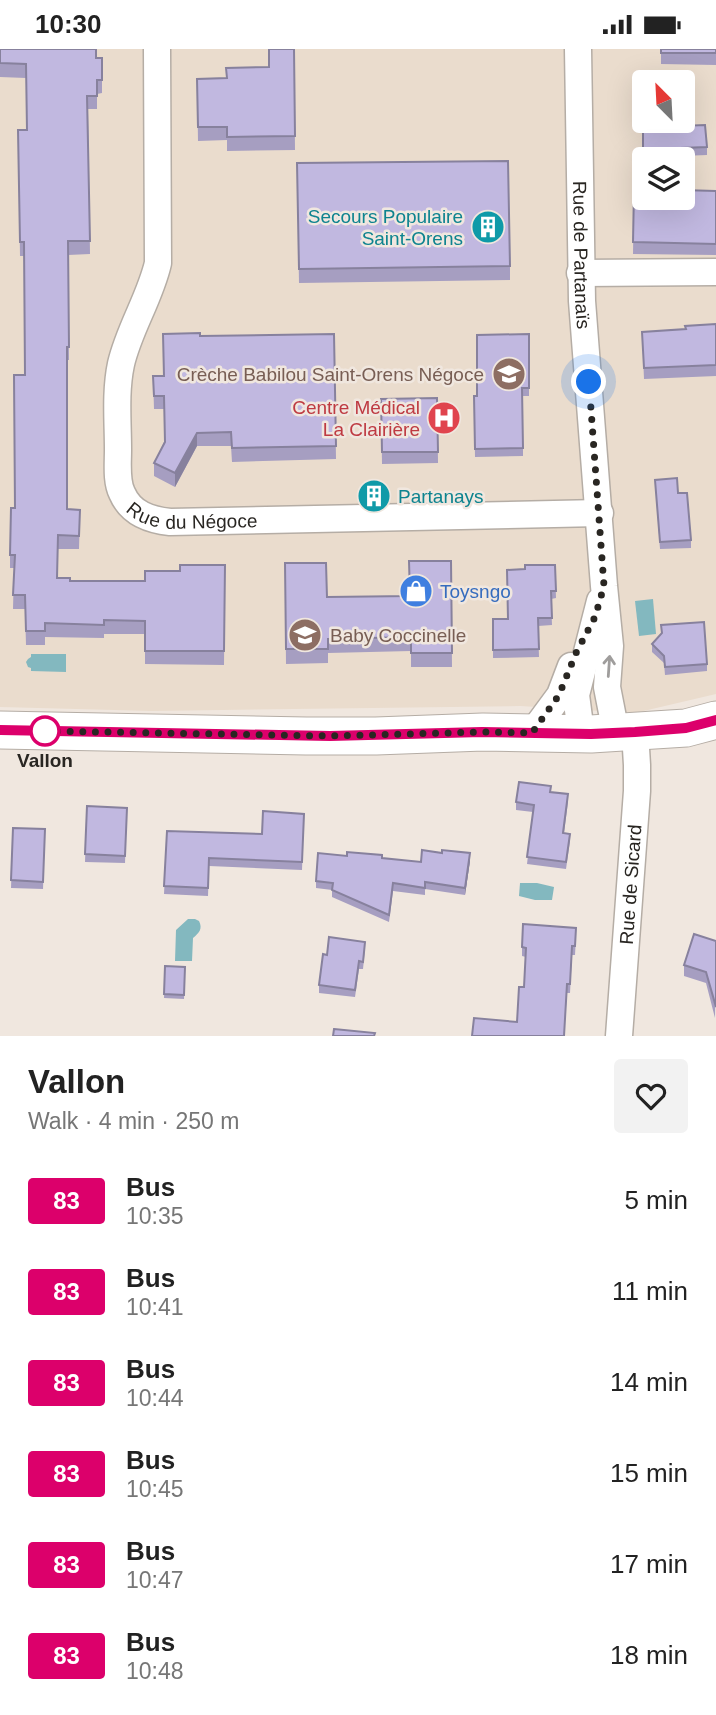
<!DOCTYPE html>
<html lang="en">
<head>
<meta charset="utf-8">
<style>
  :root { --surface:#fff; --page:#f2f2f2; --text:#222; --muted:#767676 }
  body { margin:0; font-family:Arial,sans-serif; background:var(--page); color:var(--text); height:100vh; display:flex; flex-direction:column; font-size:26px; white-space:nowrap }
  * { box-sizing:border-box; margin:0 }
  p { font-size:23px; color:var(--muted) }
  .icon { flex:none; width:38px; height:38px; fill:none; stroke:currentColor; stroke-width:2; stroke-linecap:round; stroke-linejoin:round }
  .map { position:relative; height:987px; overflow:hidden }
  .sheet { display:flex; flex-direction:column; background:var(--surface); flex:1 }
  .sheet>* { flex:none }
  .badge { padding:0 14px; border-radius:5px; font-size:24px; line-height:46px }
  .needle { width:46px; rotate:336deg }
  .tools { position:absolute; left:632px; top:21px; display:grid; gap:14px }
  .tools a { display:grid; place-items:center; width:63px; height:63px; border-radius:7px; background:var(--surface); box-shadow:0 7px 28px #0002; font-size:35px }
  .you { position:absolute; width:35px; height:35px; margin:-18px; border:5px solid #fff; border-radius:50%; background:#1a73e8; box-shadow:0 0 0 10px #1a73e833 }
  .map>.badge { position:absolute; translate:-50% -50%; box-shadow:0 0 0 4px #fff }
  .round { display:grid; place-items:center; flex:none; width:74px; height:74px; border-radius:7px; background:var(--page) }
  .headline { display:flex; align-items:center; justify-content:space-between; height:119px; padding:0 28px }
  h1 { font-size:33px; font-weight:700; line-height:52px }
  ul { padding:0; list-style:none }
  li { display:flex; align-items:center; gap:21px; height:91px; padding:0 28px }
  li div { flex:1 }
  li b { display:block; font-size:26px }
  li em { font-style:normal }
  li .badge { min-width:77px; font-weight:700; text-align:center }
  .status { display:flex; justify-content:space-between; align-items:center; height:49px; padding:0 35px; background:var(--surface); direction:ltr }
  .status svg { height:19px; fill:currentColor }
  .map>svg:first-child { display:block }
</style>
</head>
<body>
<div class="status"><b>10:30</b><svg viewBox="0 0 49 12"><path d="M0 12V9h3v3zM5 12V6h3v6zM10 12V3h3v9zM15 12V0h3v12zM26 1h20v11H26zM47 4h2v5h-2z"/></svg></div>
<div class="map">
<svg width="716" height="987" viewBox="0 0 716 987">
  <rect width="100%" height="100%" fill="#f0e7df"/>
  <path fill="#eadccd" fill-rule="evenodd" d="M0,0H716V645L635,664L520,657L152,662L0,658ZM644,33H682V72H644ZM644,110H682V149H644Z"/>
  <g fill="#83b8bf">
    <path d="M653,550L656,585L639,587L635,552Z"/>
    <path d="M31,605H66V623L31,622V619L28,618L26,613L28,610L31,608Z"/>
    <path d="M520,834H537L554,838L552,851H535L519,847Z"/>
    <path d="M188,870H195L199,872C203,880 199,884 193,889L192,912H175L176,881Z"/>
  </g>
  <g fill="none" stroke-linecap="round" stroke-linejoin="round">
    <defs>
      <g id="street">
        <path id="s1" d="M157,0L158,214C150,249 129,280 121,315C115,343 118,373 118,401C118,415 116,432 122,444C131,465 150,471 170,473L600,464"/>
        <path id="s2" d="M578,0L582,252L604,537L610,597L607,638L616,684"/>
        <path d="M580,224L716,223"/>
        <path d="M532,684L560,646L571,617"/>
        <path d="M581,684L576,646L600,552"/>
        <path id="s3" d="M619,987L637,742V716L635,683"/>
      </g>
      <path id="secondary" d="M0,681L306,687H376L483,683L591,685L686,679L716,671"/>
    </defs>
    <use href="#street" stroke="#b5ada5" stroke-width="29"/>
    <use href="#secondary" stroke="#b5ada5" stroke-width="39"/>
    <use href="#street" stroke="#fff" stroke-width="26"/>
    <use href="#secondary" stroke="#fff" stroke-width="37"/>
  </g>
  <g fill="#a69ec1">
    <path d="M0,0L102,9V44L97,45V60H88L90,205L68,206L69,311H67V460L80,461L79,500H58L57,529L70,532H145L180,522L225,516L224,616L145,615V585H104V589L45,588V596H26L25,560H13L14,519H10V506L15,459L25,326L24,207H20L18,81H27L26,29L0,28Z"/>
    <path d="M294,0L295,101L227,102V91L198,92L197,30L226,29L269,18Z"/>
    <path d="M661,0H716V16L661,15Z"/>
    <path d="M643,65L707,98V106L681,107V110L643,111Z"/>
    <path d="M297,114L510,217V231L299,234Z"/>
    <path d="M634,141L716,142V206L633,205Z"/>
    <path d="M716,275V327L644,330L642,283L686,280Z"/>
    <path d="M334,285L336,410L232,413L231,397H197L175,438L154,427V414L164,393V360H154L153,327H163L200,287Z"/>
    <path d="M477,286L529,339V347H523V407L475,408L474,347H477Z"/>
    <path d="M437,349L438,414L382,415L381,350Z"/>
    <path d="M655,431L678,444L691,491V499L660,500Z"/>
    <path d="M451,512L452,618H411V602L328,604V614L286,615L285,514L327,548L410,547Z"/>
    <path d="M555,516L556,549L551,550L552,576L538,577L539,608L493,609V570H508L525,520Z"/>
    <path d="M652,595L707,615V622L665,626L664,614L652,603Z"/>
    <path d="M551,743L568,753L564,784L570,792L566,820L527,815L533,763L516,761V753Z"/>
    <path d="M87,757L127,759L125,814L85,813Z"/>
    <path d="M304,765L302,821L209,817L208,847L164,845L167,782L262,785Z"/>
    <path d="M13,779L45,780L43,840L11,839Z"/>
    <path d="M347,807L382,809L421,813L470,812L465,846L425,840V846L393,842L389,873L332,848V841L316,839V832Z"/>
    <path d="M576,888L575,906H572L570,944H567L564,987H472L517,973L524,938L526,908L522,907V898Z"/>
    <path d="M716,892L715,969L706,934L684,927V916Z"/>
    <path d="M365,900L363,920H359L355,948L319,944V936L327,906Z"/>
    <path d="M165,917L185,918L184,950L164,949Z"/>
  </g>
  <g fill="#87819d">
    <path d="M197,384V397L175,438V424Z"/>
    <path d="M470,804V812L465,846V839Z"/>
  </g>
  <g fill="#c1b8e0" stroke="#87819d" stroke-width="2">
    <path d="M0,0H96V9H102V31H97V47H87L90,192H68L69,298H67V460L80,461L79,487L58,486L57,529H70V532H145V522H180V516H225L224,602H145V572L104,571V576L45,574V582H26L25,546H13L15,506H10L11,459H15L14,326H25L24,193H20L18,81H27L26,15L0,14Z"/>
    <path d="M269,0H294L295,87L227,88V78H198L197,30L227,29L226,19L269,18Z"/>
    <rect x="661" y="0" width="55" height="4"/>
    <path d="M643,65H644V72H680V77L705,76L707,98L681,99V103H643Z"/>
    <path d="M508,112L510,217L299,220L297,114Z"/>
    <path d="M634,141H644V149H682V141L716,142V195L633,193Z"/>
    <path d="M716,275V316L644,319L642,283L686,280L685,277Z"/>
    <path d="M200,284V287L334,285L336,397L232,399L231,383L197,384L175,424L154,414L165,393L164,347H154L153,327H164L163,285Z"/>
    <path d="M529,285V339H522L523,399L475,400L474,347H477V286Z"/>
    <path d="M437,349L438,403H382L381,350Z"/>
    <path d="M677,429L678,444H687L691,491L660,493L655,431Z"/>
    <path d="M409,512H451L452,604H411V588L328,590V600H286L285,514H326L327,548L410,547Z"/>
    <path d="M525,516H555L556,542H551L552,569H538L539,600L493,601V570H508L507,521L525,520Z"/>
    <path d="M704,573L707,615L665,618L664,607L652,595L662,584L661,576Z"/>
    <path d="M519,733L551,737L550,743L568,745L563,784L570,785L566,813L527,808L534,756L516,753Z"/>
    <path d="M87,757L127,759L125,807L85,805Z"/>
    <path d="M263,762L304,765L302,813L209,809L208,839L164,837L167,782L262,785Z"/>
    <path d="M13,779L45,780L43,833L11,831Z"/>
    <path d="M422,801L442,804V801L470,804L465,839L425,833V839L393,834L389,866L332,841L333,834L316,832L318,804L347,807V803L382,806V809L421,813Z"/>
    <path d="M523,875L576,879L575,897H572L570,935H567L564,987H472L474,969L517,973L519,938H524L526,899L522,898Z"/>
    <path d="M694,885L716,892V958L706,923L684,916Z"/>
    <path d="M329,888L365,893L363,913L359,912L355,941L319,936L323,905L327,906Z"/>
    <path d="M165,917L185,918L184,946L164,945Z"/>
    <path d="M334,980L375,984L374,987H333Z"/>
  </g>
  <defs><path id="oneway-shaft" d="M-6 0H5M1.5-3L5.5 0L1.5 3" fill="none" stroke-width="1.6" stroke-linecap="round" stroke-linejoin="round" transform="scale(1.75)"/></defs>
  <use stroke="#9f9d9c" href="#oneway-shaft" transform="translate(609 617) rotate(-86)"/>
  <g fill="none" stroke-linecap="round" stroke-linejoin="round">
    <defs>
      <path id="line" d="M0,681L330,687L482,683L591,685L635,683L686,679L716,671"/>
    </defs>
    <use href="#line" stroke="#fff" stroke-width="16"/>
    <use href="#line" stroke="#dc006b" stroke-width="10"/>
    <path stroke="#292622" stroke-width="7" stroke-dasharray="0 12.6" d="M45,682L330,687L482,683L532,684L559,646L576,604L595,568L604,537L589,333"/>
  </g>
  <defs>
    <symbol id="building-disc" viewBox="-11 -11 22 22"><circle r="9.5" fill="#0f9aa8" stroke="#f0e7df"/><path d="M-4-6H4V6H1V3H-1V6H-4ZM-2.5-4.3h1.7v1.8h-1.7ZM.8-4.3h1.7v1.8H.8ZM-2.5-1h1.7V.8h-1.7ZM.8-1h1.7V.8H.8Z" fill="#fff"/></symbol>
    <symbol id="school-disc" viewBox="-11 -11 22 22"><circle r="9.5" fill="#8d6e63" stroke="#f0e7df"/><path d="M0-5L7-2L0 1L-7-2ZM-4 1L0 2.5L4 1V4Q0 6-4 4Z" fill="#fff"/></symbol>
    <symbol id="hospital-disc" viewBox="-11 -11 22 22"><circle r="9.5" fill="#e0444e" stroke="#f0e7df"/><path d="M-5-5h3v3.5h4V-5h3V5h-3V1.5h-4V5h-3Z" fill="#fff"/></symbol>
    <symbol id="shop-disc" viewBox="-11 -11 22 22"><circle r="9.5" fill="#3f7fe0" stroke="#f0e7df"/><path d="M-5-2.5h2.3a2.7 3.5 0 0 1 5.4 0H5L5.5 6h-11ZM-1.5-2.5h3a1.5 2.3 0 0 0-3 0Z" fill="#fff"/></symbol>
  </defs>
  <g fill-rule="evenodd">
    <use href="#building-disc" x="469" y="159" width="38" height="38"/>
    <use href="#school-disc" x="490" y="306" width="38" height="38"/>
    <use href="#hospital-disc" x="425" y="350" width="38" height="38"/>
    <use href="#building-disc" x="355" y="428" width="38" height="38"/>
    <use href="#shop-disc" x="397" y="523" width="38" height="38"/>
    <use href="#school-disc" x="286" y="567" width="38" height="38"/>
  </g>
  <circle fill="#fff" stroke="#dc006b" stroke-width="3.5" cx="45" cy="682" r="14"/>
  <g text-anchor="middle" dominant-baseline="central" stroke-width="5" stroke-linejoin="round" paint-order="stroke">
    <g font-size="19" fill="#0d838f" stroke="#f0e7df" text-anchor="end">
      <text x="463" y="167">Secours Populaire<tspan x="463" dy="22">Saint-Orens</tspan></text>
      <text x="398" y="447" text-anchor="start">Partanays</text>
    </g>
    <g font-size="19" fill="#292622" stroke="#f0e7df">
      <text stroke="none"><textPath href="#s2" startOffset="206">Rue de Partanaïs</textPath></text>
      <text stroke="none"><textPath href="#s1" startOffset="532">Rue du Négoce</textPath></text>
      <text stroke="none"><textPath href="#s3" startOffset="152">Rue de Sicard</textPath></text>
    </g>
    <g font-size="19" fill="#785e54" stroke="#f0e7df" text-anchor="end">
      <text x="484" y="325">Crèche Babilou Saint-Orens Négoce</text>
      <text x="330" y="586" text-anchor="start">Baby Coccinelle</text>
    </g>
    <g font-size="19" fill="#be3a42" stroke="#f0e7df" text-anchor="end">
      <text x="420" y="358">Centre Médical<tspan x="420" dy="22">La Clairière</tspan></text>
    </g>
    <g font-size="19" fill="#366cbe" stroke="#f0e7df" text-anchor="start">
      <text x="440" y="542">Toysngo</text>
    </g>
    <g font-size="19" font-weight="bold" fill="#292622" stroke="#f0e7df">
      <text x="45" y="711">Vallon</text>
    </g>
  </g>
</svg>
<div class="tools">
<a><svg class="needle" viewBox="-14 -14 28 28"><path d="M0-13l5 13h-10z" fill="#e53935"/><path d="M0 13l5-13h-10z" fill="#767676"/></svg></a>
<a><svg class="icon" aria-label="layers" viewBox="0 0 24 24"><path d="M12 4l9 5-9 5-9-5zM3 14l9 5 9-5"/></svg></a>
</div>
<div class="you" style="left:589px;top:333px"></div>
</div>
<section class="sheet">
<div class="headline"><div><h1>Vallon</h1><p>Walk · 4 min · 250 m</p></div><a class="round"><svg class="icon" aria-label="heart" viewBox="0 0 24 24"><path d="M12 20l-8-8c-3-5 5-10 8-4 3-6 11-1 8 4z"/></svg></a></div>
<ul>
<li><span class="badge" style="background:#dc006b;color:#fff">83</span><div><b>Bus</b><p>10:35</p></div><em>5 min</em></li>
<li><span class="badge" style="background:#dc006b;color:#fff">83</span><div><b>Bus</b><p>10:41</p></div><em>11 min</em></li>
<li><span class="badge" style="background:#dc006b;color:#fff">83</span><div><b>Bus</b><p>10:44</p></div><em>14 min</em></li>
<li><span class="badge" style="background:#dc006b;color:#fff">83</span><div><b>Bus</b><p>10:45</p></div><em>15 min</em></li>
<li><span class="badge" style="background:#dc006b;color:#fff">83</span><div><b>Bus</b><p>10:47</p></div><em>17 min</em></li>
<li><span class="badge" style="background:#dc006b;color:#fff">83</span><div><b>Bus</b><p>10:48</p></div><em>18 min</em></li>
</ul>
</section>
</body>
</html>
